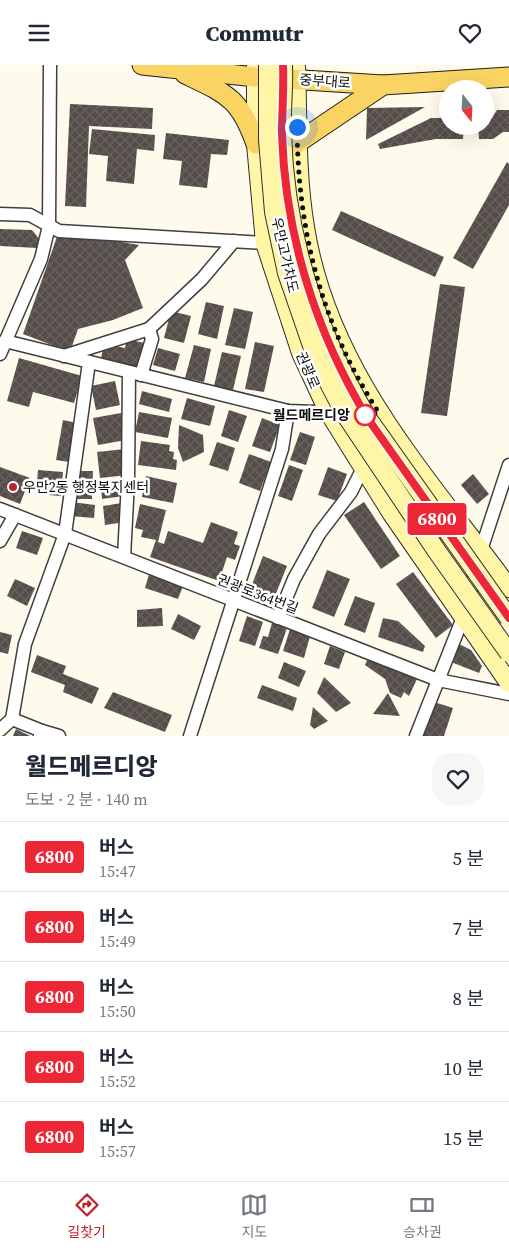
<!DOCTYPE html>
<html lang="ko">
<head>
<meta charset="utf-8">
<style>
  :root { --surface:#fff; --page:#f6f6f7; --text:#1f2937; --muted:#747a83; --line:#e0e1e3; --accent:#bd242b }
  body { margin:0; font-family:"Source Serif 4","Noto Sans KR",serif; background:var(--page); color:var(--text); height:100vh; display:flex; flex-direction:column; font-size:19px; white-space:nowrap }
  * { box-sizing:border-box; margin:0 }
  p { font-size:16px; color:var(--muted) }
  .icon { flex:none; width:28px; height:28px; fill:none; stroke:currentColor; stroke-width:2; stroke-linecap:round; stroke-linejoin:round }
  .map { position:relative; height:671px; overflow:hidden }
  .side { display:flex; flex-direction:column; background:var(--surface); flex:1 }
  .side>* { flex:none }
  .badge { padding:0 10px; border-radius:4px; font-size:18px; line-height:32px }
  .needle { width:32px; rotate:162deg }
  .fabs { position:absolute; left:439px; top:15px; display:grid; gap:10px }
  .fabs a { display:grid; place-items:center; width:55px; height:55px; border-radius:50%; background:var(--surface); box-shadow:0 5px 20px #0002; font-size:25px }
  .you { position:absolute; width:25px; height:25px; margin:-12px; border:4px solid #fff; border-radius:50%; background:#1a73e8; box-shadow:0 0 0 8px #1a73e833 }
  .map>.badge { position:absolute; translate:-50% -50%; box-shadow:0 0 0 2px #fff }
  .round { display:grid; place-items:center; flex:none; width:52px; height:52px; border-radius:20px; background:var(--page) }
  .summary { display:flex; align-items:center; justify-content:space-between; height:85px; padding:0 25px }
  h1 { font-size:24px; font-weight:800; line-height:38px }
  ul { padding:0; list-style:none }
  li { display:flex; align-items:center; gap:15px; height:70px; padding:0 25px; border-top:1px solid var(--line) }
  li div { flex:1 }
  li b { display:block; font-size:19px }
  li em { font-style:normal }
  li .badge { min-width:55px; font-weight:700; text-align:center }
  header { display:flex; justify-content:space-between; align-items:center; height:65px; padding:0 25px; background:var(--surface); font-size:22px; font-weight:800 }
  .tabs { display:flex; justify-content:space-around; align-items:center; height:70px; border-top:1px solid var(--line); background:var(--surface); font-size:14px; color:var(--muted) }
  .tabs a { display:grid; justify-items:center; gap:2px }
  .tabs .selected { color:var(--accent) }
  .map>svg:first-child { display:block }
</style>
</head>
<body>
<header><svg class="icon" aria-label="menu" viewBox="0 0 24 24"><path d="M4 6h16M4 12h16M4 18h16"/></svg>Commutr<svg class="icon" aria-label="heart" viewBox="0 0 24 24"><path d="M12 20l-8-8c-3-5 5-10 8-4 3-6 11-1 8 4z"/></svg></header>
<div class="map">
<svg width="509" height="671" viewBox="0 0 509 671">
  <defs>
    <pattern id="building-cross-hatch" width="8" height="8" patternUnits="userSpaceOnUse" patternTransform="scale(1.25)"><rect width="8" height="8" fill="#554d49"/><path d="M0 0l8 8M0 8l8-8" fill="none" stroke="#68625f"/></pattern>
  </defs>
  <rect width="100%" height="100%" fill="#fffbec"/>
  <g fill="url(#building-cross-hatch)">
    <path d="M70,39L153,43L152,64L89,61L86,142L65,141Z"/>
    <path d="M425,42L366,75L367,43Z"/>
    <path d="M497,45H509V67H503L493,74H479L478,61H485V54L492,53Z"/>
    <path d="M431,53H448V61H464L463,74H436L380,84L378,79Z"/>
    <path d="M92,64L155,70L154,86L137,84L134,119L106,116L108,91L89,89Z"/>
    <path d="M166,68L229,75L227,90L211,89L207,123L179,120L182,96L163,94Z"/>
    <path d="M507,97L509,99V140L473,204L453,193Z"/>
    <path d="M341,146L444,192L435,212L332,165Z"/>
    <path d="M0,164L32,165L40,175L37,183L0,181Z"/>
    <path d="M59,166L139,180L125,195L143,243L113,255L78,264L70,287L23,269Z"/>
    <path d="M440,219L465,222L447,351L421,348Z"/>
    <path d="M206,237L224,241L217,274L198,269Z"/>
    <path d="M234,243L253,247L245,284L225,280Z"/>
    <path d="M171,246L191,251L184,278L164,273Z"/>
    <path d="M127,274L144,278L138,306L100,298L104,279L125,283Z"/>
    <path d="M255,277L274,281L264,327L245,324Z"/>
    <path d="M194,280L211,284L204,317L185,313Z"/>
    <path d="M158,283L180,289L175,306L153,300Z"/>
    <path d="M222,287L241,291L233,325L214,321Z"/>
    <path d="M19,293L82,311L74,338L33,327L29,342L7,336Z"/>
    <path d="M115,316L120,340L96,345L91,321Z"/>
    <path d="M142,326L172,334L169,347L139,339Z"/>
    <path d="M187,333L215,341L210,361L181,354Z"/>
    <path d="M229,345L247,351L238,377L221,371Z"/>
    <path d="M139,347L172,353L168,373L135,367Z"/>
    <path d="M121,348L126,375L98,380L93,353Z"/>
    <path d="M262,353L280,360L270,387L252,381Z"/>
    <path d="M63,355L77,358L69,397L56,395Z"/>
    <path d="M179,360L203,370L204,387L183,397L178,383Z"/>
    <path d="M300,367L315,372L306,400L290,395Z"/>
    <path d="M141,376L170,380L169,386L174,387L173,394L177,395L176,405L138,400Z"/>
    <path d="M217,377L235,383L228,406L209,400Z"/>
    <path d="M125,384L128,410L100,413L97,387Z"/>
    <path d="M249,389L271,397L260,426L239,418Z"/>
    <path d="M289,400L303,405L292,436L278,431Z"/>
    <path d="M0,402L30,413L20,439L0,431Z"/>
    <path d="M328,402L347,409L337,436L318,430Z"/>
    <path d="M38,405L63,407L61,431L36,429Z"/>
    <path d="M76,406H93L92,434H75Z"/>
    <path d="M473,409L489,429L477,439L461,420Z"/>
    <path d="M146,411L177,418L173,438L142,432Z"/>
    <path d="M122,419L124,431L102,434L101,421Z"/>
    <path d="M72,437L95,440L94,453L70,451Z"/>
    <path d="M364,437L400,491L381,504L344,450Z"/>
    <path d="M122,438L125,457L105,460L103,441Z"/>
    <path d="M140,439L166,445L158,477L164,479L168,466L203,478L211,457L238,467L234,479L240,481L235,495L227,492L219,516L150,492L156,475L141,472L143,465L135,463Z"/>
    <path d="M22,466L43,473L37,490L16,483Z"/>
    <path d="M263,491L287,501L275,531L251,522Z"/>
    <path d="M327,505L350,514L334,552L312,543Z"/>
    <path d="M150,506L184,518L178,534L145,523Z"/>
    <path d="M413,507L453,560L436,573L396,519Z"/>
    <path d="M15,514L35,523L27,541L7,531Z"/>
    <path d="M355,531L375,538L365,568L344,560Z"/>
    <path d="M162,543L163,561L137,562V545Z"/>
    <path d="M178,549L201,561L194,575L171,564Z"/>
    <path d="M247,551L263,557L255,581L239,576Z"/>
    <path d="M383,553L398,556L425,581L423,587L378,572Z"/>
    <path d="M272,558L287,563L278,589L259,583L263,571L268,572Z"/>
    <path d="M290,564L310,571L304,593L283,586Z"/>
    <path d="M0,567L12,570L8,589L0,587Z"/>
    <path d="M459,579L471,585L482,601L479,608L451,597Z"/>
    <path d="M330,581L345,587L339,604L324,599Z"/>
    <path d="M37,590L66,601L63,609L99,623L92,639L63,627L65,620L31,607Z"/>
    <path d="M368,593L411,607L417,614L409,631L404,627L401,633L390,628L385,614L365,600Z"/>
    <path d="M284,597L306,606L299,622L278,613Z"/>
    <path d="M324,612L351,638L336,647L317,628Z"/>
    <path d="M262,620L297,633L293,646L257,633Z"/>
    <path d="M113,627L172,650L165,667L104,643Z"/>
    <path d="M388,628L400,651L373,649Z"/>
    <path d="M434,637L453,643L444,671H423Z"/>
    <path d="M313,642L328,656L314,664L310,660Z"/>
    <path d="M16,664L30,671H13Z"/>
  </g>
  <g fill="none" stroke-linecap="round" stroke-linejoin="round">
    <defs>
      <g id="street">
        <path d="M0,149L30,150L59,166L265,178"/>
        <path d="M5,276L288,346L315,347L336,343"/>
        <path d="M0,289L41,194L49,161L50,0"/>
        <path d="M64,291L149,264"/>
        <path d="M141,310L152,274L149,264L202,214L234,176"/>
        <path d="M0,444L438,615L509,629"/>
        <path d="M0,476L15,450"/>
        <path d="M124,492L128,417L129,307"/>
        <path d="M278,553L294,514L319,469L351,427L364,401"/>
        <path d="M12,654L42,666L40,671"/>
        <path d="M0,665L12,654L25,579L65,469L89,297"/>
        <path d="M42,666L59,671"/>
        <path d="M190,671L282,384L288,346"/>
        <path d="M416,671L464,550L481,485L509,400"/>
      </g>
      <g id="secondary">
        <path d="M256,0V79L265,178L301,288L328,346L392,449L509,618"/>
        <path d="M296,0C298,55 296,108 305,162C328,307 426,410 509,523"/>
      </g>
      <g id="primary">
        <path d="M142,0L256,12L383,20L509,12"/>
        <path d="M185,9C227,29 240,33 256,79"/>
        <path d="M297,78L383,20"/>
      </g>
    </defs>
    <use href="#street" stroke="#3f3f3f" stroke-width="15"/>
    <use href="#secondary" stroke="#2e2e2e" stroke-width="20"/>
    <use href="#primary" stroke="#1d1d1d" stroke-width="21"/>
    <use href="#street" stroke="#fff" stroke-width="12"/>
    <use href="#secondary" stroke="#fff5a7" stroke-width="18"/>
    <use href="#primary" stroke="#f9d462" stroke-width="19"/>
    <defs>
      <g id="secondary-bridge">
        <path d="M268,0V75L274,147L287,208L317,295L345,349L436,485L509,588"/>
        <path d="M283,0C284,23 281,46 282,69C285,172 316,266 368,354L509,553"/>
      </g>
    </defs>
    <use href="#secondary-bridge" stroke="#2e2e2e" stroke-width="20" stroke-linecap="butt"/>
    <use href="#secondary-bridge" stroke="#fff5a7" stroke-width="18"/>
  </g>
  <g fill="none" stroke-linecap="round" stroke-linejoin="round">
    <defs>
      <path id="line" d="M283,0C284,23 282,46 282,69C285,170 316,268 368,354L509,553"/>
    </defs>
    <use href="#line" stroke="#fff" stroke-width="11"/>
    <use href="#line" stroke="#ee2737" stroke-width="8"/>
    <path stroke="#0c0c0c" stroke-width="5" stroke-dasharray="0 9" d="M297,62C298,167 321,259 379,348L365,350"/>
  </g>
  <circle fill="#fff" stroke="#ee2737" stroke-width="2.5" cx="365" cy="350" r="10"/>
  <circle fill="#bd242b" stroke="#fff" stroke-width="2" cx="13" cy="422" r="5"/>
  <g text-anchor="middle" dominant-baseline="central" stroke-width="5" stroke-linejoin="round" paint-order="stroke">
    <g font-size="14" fill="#0c0c0c" stroke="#fff">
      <text transform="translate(325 16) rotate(4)">중부대로</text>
      <text transform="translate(285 190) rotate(77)">우만고가차도</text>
      <text transform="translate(308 305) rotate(67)">권광로</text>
      <text transform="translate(258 529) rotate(21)">권광로364번길</text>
    </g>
    <g font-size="14" font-weight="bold" fill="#0c0c0c" stroke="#fff" text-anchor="end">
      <text x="350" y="350">월드메르디앙</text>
    </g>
    <g font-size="14" fill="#0c0c0c" stroke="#fff" text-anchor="start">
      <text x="23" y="422">우만2동 행정복지센터</text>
    </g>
  </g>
</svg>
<div class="fabs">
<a><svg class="needle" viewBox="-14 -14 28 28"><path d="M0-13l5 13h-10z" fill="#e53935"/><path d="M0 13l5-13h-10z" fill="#747a83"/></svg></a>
</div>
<div class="you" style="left:297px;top:62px"></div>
<b class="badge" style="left:437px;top:454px;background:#ee2737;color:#fff">6800</b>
</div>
<section class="side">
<div class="summary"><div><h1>월드메르디앙</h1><p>도보 · 2 분 · 140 m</p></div><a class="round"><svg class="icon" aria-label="heart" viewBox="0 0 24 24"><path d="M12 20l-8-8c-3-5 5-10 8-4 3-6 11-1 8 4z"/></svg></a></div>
<ul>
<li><span class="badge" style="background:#ee2737;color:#fff">6800</span><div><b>버스</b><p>15:47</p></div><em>5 분</em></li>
<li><span class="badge" style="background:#ee2737;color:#fff">6800</span><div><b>버스</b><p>15:49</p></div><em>7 분</em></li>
<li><span class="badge" style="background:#ee2737;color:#fff">6800</span><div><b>버스</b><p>15:50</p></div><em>8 분</em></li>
<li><span class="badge" style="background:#ee2737;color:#fff">6800</span><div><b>버스</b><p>15:52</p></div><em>10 분</em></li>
<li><span class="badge" style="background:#ee2737;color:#fff">6800</span><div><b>버스</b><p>15:57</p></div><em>15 분</em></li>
</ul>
</section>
<nav class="tabs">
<a class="selected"><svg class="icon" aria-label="directions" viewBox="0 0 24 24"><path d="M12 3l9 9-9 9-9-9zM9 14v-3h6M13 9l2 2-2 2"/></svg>길찾기</a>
<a><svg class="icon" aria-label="map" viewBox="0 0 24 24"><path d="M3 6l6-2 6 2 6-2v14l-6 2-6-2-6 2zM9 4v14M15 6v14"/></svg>지도</a>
<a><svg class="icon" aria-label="tickets" viewBox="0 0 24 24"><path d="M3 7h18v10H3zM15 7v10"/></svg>승차권</a>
</nav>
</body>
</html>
